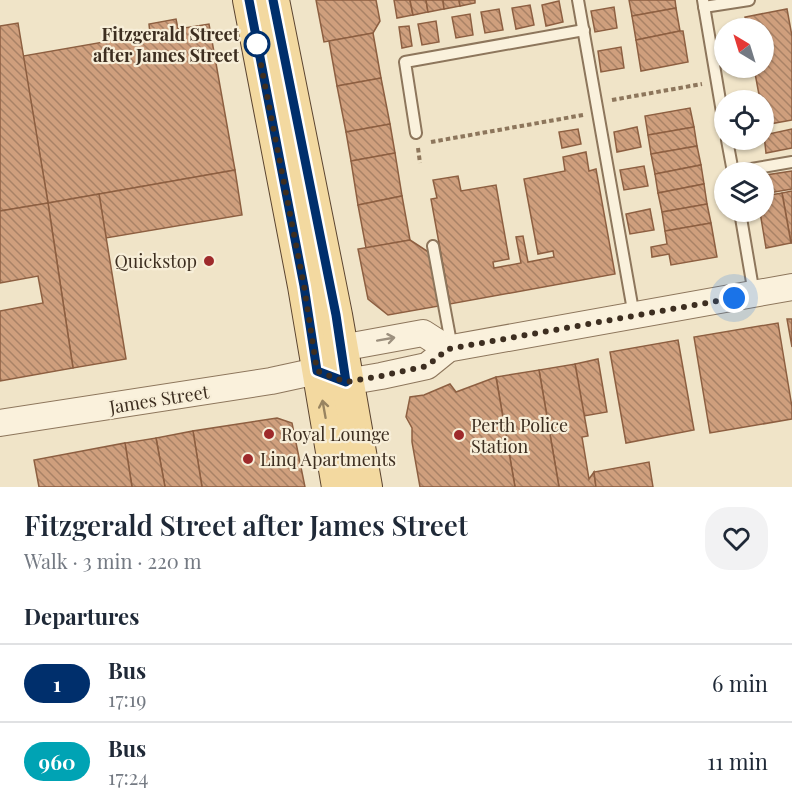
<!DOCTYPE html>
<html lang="en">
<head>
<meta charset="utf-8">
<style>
  :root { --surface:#fff; --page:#f2f2f3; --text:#1f2937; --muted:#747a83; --line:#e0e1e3 }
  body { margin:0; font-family:"Playfair Display",serif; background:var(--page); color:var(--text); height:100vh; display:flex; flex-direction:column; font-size:22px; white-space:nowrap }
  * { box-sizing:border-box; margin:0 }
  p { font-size:20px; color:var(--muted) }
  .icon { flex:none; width:33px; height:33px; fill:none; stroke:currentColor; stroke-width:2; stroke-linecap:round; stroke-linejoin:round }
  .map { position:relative; height:487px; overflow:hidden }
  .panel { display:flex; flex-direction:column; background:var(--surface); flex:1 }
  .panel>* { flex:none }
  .badge { padding:0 12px; border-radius:20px; font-size:21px; line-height:39px }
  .needle { width:39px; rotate:322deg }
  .controls { position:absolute; left:714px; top:18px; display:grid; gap:12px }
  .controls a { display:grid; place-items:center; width:60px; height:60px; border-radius:50%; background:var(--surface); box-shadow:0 2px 4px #0004; font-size:30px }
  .you { position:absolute; width:30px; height:30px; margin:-15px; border:4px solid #fff; border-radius:50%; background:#1a73e8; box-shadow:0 0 0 9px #1a73e833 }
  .map>.badge { position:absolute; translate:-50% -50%; box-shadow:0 0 0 3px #fff }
  h2 { padding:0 24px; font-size:22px; line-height:54px }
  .round { display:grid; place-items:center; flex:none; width:63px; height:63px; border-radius:24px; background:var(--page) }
  .summary { display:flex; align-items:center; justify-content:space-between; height:102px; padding:0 24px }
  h1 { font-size:28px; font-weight:600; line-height:45px }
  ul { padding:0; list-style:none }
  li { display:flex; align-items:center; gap:18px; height:78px; padding:0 24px; border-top:2px solid var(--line) }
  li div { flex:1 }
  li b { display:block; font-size:22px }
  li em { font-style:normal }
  li .badge { min-width:66px; font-weight:700; text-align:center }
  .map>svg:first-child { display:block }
</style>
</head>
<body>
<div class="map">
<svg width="792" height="487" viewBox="0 0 792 487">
  <defs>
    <pattern id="building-back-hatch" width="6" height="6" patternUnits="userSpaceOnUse" patternTransform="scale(1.5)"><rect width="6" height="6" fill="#cf9f7d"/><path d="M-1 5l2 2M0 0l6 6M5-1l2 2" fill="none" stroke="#a98266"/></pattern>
  </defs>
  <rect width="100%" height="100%" fill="#f0e4c8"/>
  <g fill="url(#building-back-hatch)" stroke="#8d5f41" stroke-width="1.5">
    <path d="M316,0H376L380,21L373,33L324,42Z"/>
    <path d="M394,0H410L413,15L397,18Z"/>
    <path d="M410,0H426L428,12L413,15Z"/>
    <path d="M426,0H443L444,9L428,12Z"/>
    <path d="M443,0H459L460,6L444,9Z"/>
    <path d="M459,0H475V3L460,6Z"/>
    <path d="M629,0H675L676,8L632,16Z"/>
    <path d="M559,1L563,22L546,26L542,5Z"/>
    <path d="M530,5L534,25L516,29L512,8Z"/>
    <path d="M614,7L617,28L595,32L591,11Z"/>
    <path d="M676,8L680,31L636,40L632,16Z"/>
    <path d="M499,9L503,30L485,33L481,12Z"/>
    <path d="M787,9L792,36V120L764,125V100H760L754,68H764V28H747L745,17Z"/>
    <path d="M470,14L473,35L456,38L452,17Z"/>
    <path d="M176,19L178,29L209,24L235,170L48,203L23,56L150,34L149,24Z"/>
    <path d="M436,21L439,42L422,45L418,24Z"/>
    <path d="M18,23L48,203L0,211V26Z"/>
    <path d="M409,26L412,46L402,48L399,27Z"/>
    <path d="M680,31H683L688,62L641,71L636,40Z"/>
    <path d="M373,33L381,78L337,86L329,41Z"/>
    <path d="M621,47L624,68L601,72L598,51Z"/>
    <path d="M381,78L390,124L346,132L337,86Z"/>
    <path d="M690,108L694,127L648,135L645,116Z"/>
    <path d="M390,124L395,153L351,161L346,132Z"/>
    <path d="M637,127L641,147L617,152L614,132Z"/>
    <path d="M694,127L697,146L651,154L648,135Z"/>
    <path d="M578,129L581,144L562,148L559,132Z"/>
    <path d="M792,129V148L766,153L764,135Z"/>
    <path d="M697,146L701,165L655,174L651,154Z"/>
    <path d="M586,152L589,171L596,169L615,274L450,304L431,199L437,198L433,180L458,176L461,191L496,185L509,259L493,262L494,268L521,263L516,237L523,236L528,262L554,257L553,251L538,254L524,179L565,171L563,157Z"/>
    <path d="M395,153L402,196L358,205L351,161Z"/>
    <path d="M701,165L704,184L658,193L655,174Z"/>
    <path d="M644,166L648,186L624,190L620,170Z"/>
    <path d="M235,170L242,215L106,238L99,194Z"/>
    <path d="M792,171V189L769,193L766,175Z"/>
    <path d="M704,184L707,204L662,212L658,193Z"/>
    <path d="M792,191V243H791L782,193Z"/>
    <path d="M782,193L791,243L766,248L760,212H764V196Z"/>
    <path d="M99,194L126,359L73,368L48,203Z"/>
    <path d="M402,196L410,240L366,248L358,205Z"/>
    <path d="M48,203L73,368L0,381V311L43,303L38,276L0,283V211Z"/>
    <path d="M707,204L711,223L665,231L662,212Z"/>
    <path d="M650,209L654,230L630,234L626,214Z"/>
    <path d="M711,223L717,257L671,265L669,254L652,257L651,247L667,244L665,231Z"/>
    <path d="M410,240L430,253L439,306L388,315L368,299L358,249Z"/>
    <path d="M787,319H792V347Z"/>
    <path d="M778,323L792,407V419L710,433L694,337Z"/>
    <path d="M678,340L694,430L626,443L610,352Z"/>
    <path d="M598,359L607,412L584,416L575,364Z"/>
    <path d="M575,364L588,436L582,437L589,479L594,472L596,487H559L539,370Z"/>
    <path d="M539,370L559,487H515L496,377Z"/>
    <path d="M496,377L515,487H420L412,442V428L406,417L410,397L424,395L450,384L456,392Z"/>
    <path d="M277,418L292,423L305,487H202L193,431Z"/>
    <path d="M193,431L202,487H165L156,438Z"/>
    <path d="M156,438L165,487H132L125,443Z"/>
    <path d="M125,443L132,487H39L34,460Z"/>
    <path d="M649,462L653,487H596L594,472Z"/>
  </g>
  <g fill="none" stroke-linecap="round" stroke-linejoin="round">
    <defs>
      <g id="service">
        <path d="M578,0L634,316"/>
        <path d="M703,0L724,124"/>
        <path d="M704,7L749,0"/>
        <path d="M416,133L405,62L584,30"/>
        <path d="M727,140L733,172"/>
        <path d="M733,172L792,162"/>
        <path d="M740,212L754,294"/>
        <path d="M433,246L452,348"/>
      </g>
      <g id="tertiary">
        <path d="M328,360L341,348L423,333L448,349"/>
        <path d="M0,423L271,381L317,371L346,382L381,376L427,366L448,349L452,348L792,287"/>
      </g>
      <g id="primary">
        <path d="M249,0L304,286L338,487"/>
        <path d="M273,0L336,315L366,487"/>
      </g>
    </defs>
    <use href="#service" stroke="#8d765c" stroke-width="14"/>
    <use href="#tertiary" stroke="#8d765c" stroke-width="28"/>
    <use href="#primary" stroke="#5b4430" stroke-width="34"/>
    <g stroke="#8d765c" stroke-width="4" stroke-dasharray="4.5 3" stroke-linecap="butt">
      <path d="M612,100L702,84"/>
      <path d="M431,142L583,115"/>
      <path d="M418,148L420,163"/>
    </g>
    <use href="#service" stroke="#faf1dc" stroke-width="10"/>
    <use href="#tertiary" stroke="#faf1dc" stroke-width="26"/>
    <use href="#primary" stroke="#f3d9a0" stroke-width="32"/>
  </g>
  <defs><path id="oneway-shaft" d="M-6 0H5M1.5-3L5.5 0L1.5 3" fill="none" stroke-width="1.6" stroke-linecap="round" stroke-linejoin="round" transform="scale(1.5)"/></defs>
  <use stroke="#9c907e" href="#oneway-shaft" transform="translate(386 339) rotate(-10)"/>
  <use stroke="#988460" href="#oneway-shaft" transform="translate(324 409) rotate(-100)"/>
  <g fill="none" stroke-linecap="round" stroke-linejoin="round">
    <defs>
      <path id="line" d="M249,0L304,286L317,371L346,382L336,315L273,0"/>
    </defs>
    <use href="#line" stroke="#fff" stroke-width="14"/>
    <use href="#line" stroke="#002f6c" stroke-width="9"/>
    <path stroke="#3d2e20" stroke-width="6" stroke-dasharray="0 10.8" d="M257,44L304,286L317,371L346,382L381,376L427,366L448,349L734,298"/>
  </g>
  <circle fill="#fff" stroke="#002f6c" stroke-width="3" cx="257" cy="44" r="12"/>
  <g fill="#9e2a2b" stroke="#f7eed8" stroke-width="2">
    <circle cx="209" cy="261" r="6"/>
    <circle cx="269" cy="434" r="6"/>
    <circle cx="459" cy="435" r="6"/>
    <circle cx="248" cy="459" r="6"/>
  </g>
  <g text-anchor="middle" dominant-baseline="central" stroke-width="4.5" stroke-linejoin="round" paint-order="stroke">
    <g font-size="18" font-weight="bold" fill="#3d2e20" stroke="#f7eed8" text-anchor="end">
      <text x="239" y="34">Fitzgerald Street<tspan x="239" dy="21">after James Street</tspan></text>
    </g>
    <g font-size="18" fill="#3d2e20" stroke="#f7eed8" text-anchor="start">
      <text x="197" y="261" text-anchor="end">Quickstop</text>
      <text x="471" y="425">Perth Police<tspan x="471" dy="21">Station</tspan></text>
      <text x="281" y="434">Royal Lounge</text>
      <text x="260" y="459">Linq Apartments</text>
    </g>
    <g font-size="18" fill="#3d2e20" stroke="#f7eed8">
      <text transform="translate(159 399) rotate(-9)">James Street</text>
    </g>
  </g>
</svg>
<div class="controls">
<a><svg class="needle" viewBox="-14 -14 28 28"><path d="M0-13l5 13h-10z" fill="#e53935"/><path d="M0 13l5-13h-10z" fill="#747a83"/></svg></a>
<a><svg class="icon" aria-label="locate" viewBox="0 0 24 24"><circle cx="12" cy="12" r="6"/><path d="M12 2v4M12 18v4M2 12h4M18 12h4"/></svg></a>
<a><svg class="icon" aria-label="layers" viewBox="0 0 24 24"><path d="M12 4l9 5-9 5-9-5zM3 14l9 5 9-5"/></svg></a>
</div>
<div class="you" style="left:734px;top:298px"></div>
</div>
<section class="panel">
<div class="summary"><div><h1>Fitzgerald Street after James Street</h1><p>Walk · 3 min · 220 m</p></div><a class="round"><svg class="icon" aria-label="heart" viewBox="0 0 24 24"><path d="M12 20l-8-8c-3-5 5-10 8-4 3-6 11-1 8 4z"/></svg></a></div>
<h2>Departures</h2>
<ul>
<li><span class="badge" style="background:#002f6c;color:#fff">1</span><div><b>Bus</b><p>17:19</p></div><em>6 min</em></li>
<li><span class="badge" style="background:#00a3b4;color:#fff">960</span><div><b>Bus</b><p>17:24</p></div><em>11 min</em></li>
</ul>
</section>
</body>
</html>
